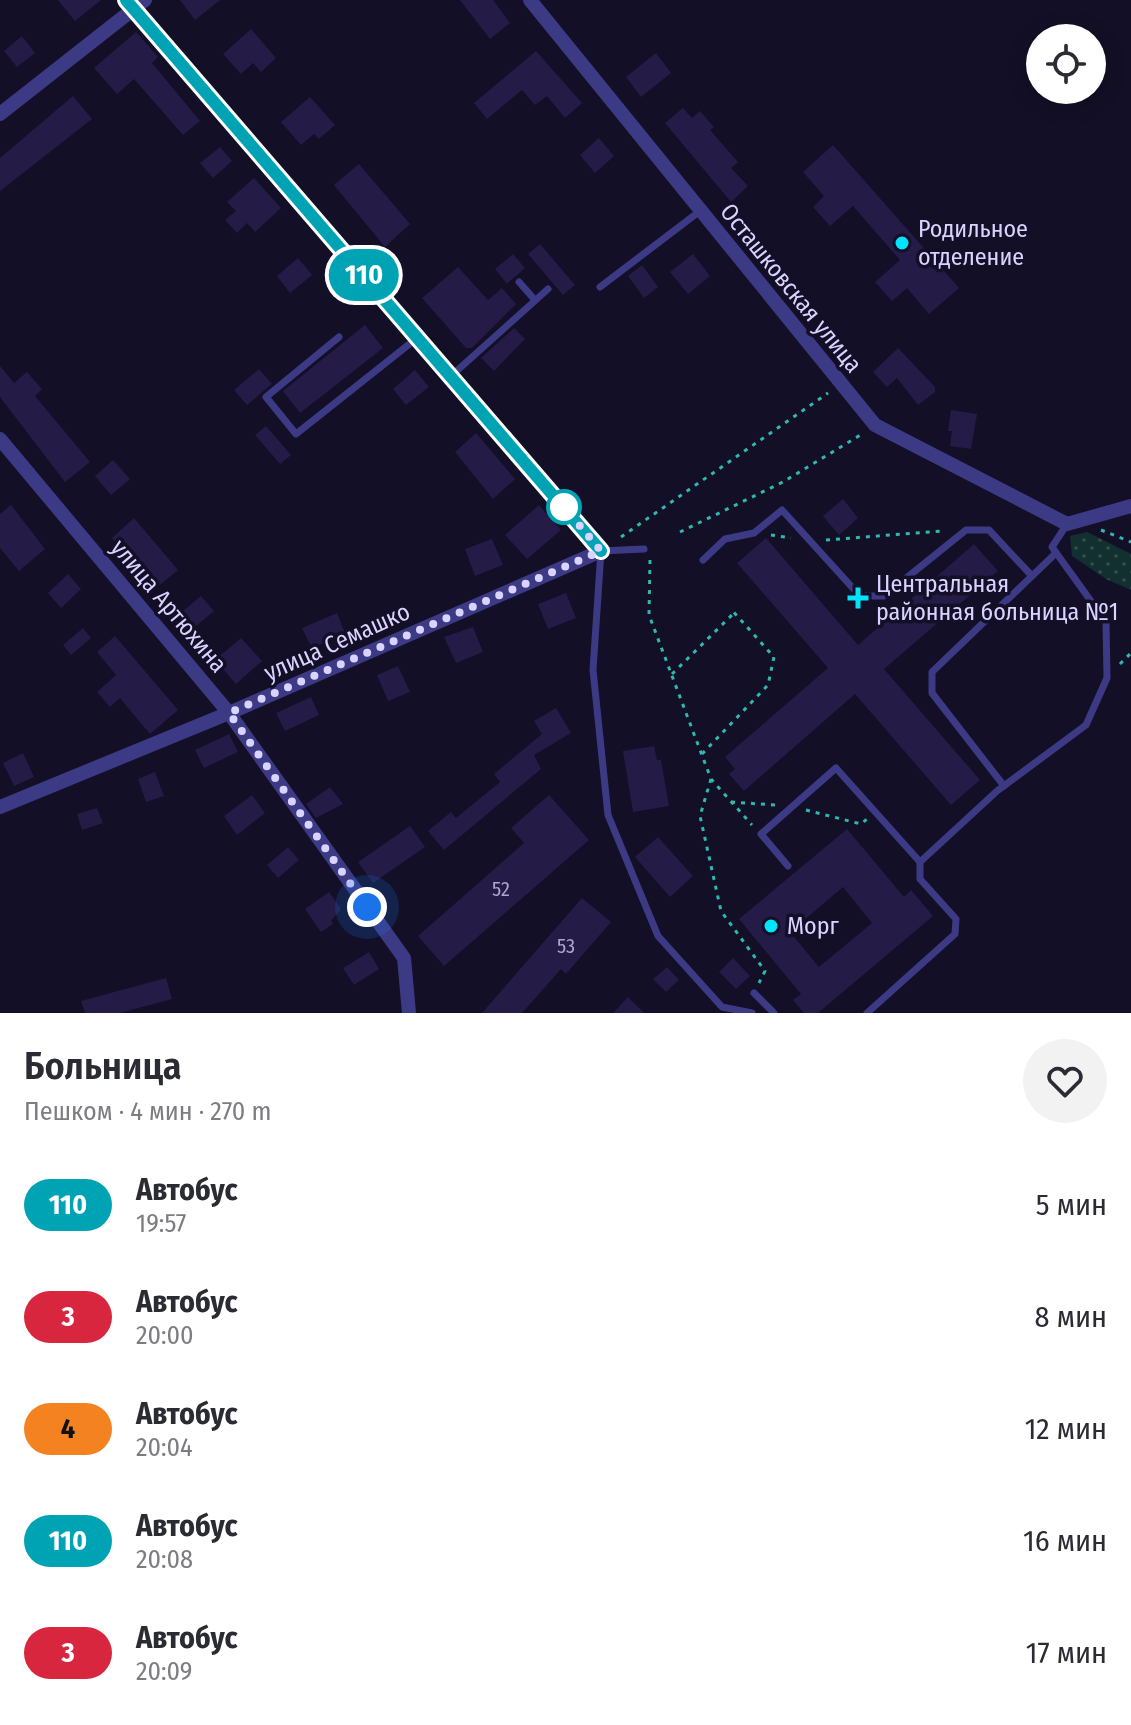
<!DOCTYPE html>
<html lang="ru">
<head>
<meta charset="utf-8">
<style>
  :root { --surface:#fff; --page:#f2f2f3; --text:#2b2b33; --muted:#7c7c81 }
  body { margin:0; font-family:"Fira Sans Condensed",sans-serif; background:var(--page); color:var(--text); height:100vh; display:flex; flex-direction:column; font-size:30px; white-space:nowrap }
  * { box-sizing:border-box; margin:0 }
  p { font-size:26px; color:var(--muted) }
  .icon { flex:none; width:44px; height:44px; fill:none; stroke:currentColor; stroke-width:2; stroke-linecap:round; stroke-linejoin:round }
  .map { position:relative; height:1013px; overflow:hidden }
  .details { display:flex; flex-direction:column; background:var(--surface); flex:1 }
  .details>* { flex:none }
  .badge { padding:0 16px; border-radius:26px; font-size:28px; line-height:52px }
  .tools { position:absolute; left:1026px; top:24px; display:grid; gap:16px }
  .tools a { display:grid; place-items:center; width:80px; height:80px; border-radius:50%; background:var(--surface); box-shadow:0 4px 20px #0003; font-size:40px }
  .you { position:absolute; width:40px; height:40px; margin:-20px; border:6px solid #fff; border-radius:50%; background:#1a73e8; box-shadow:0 0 0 12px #1a73e833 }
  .map>.badge { position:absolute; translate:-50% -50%; box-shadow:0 0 0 4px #fff }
  .round { display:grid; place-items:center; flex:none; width:84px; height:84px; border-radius:42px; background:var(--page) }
  .headline { display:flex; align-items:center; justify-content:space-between; height:136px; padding:0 24px }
  h1 { font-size:38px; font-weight:600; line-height:60px }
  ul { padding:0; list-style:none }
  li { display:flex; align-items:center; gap:24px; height:112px; padding:0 24px }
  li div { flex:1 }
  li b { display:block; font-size:30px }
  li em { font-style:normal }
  li .badge { min-width:88px; font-weight:700; text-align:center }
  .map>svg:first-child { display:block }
</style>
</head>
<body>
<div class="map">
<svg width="1131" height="1013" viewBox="0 0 1131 1013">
  <defs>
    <pattern id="grass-dots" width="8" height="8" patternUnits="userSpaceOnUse" patternTransform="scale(2)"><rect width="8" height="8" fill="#12302f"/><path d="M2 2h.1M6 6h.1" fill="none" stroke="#344d4e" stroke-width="1.8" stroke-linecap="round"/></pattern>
  </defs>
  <rect width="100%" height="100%" fill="#130f26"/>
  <path fill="url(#grass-dots)" d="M1087,532L1131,554V590L1106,579L1072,556L1070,536Z"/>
  <g fill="#241b47" fill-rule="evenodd">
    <path d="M58,0H101L75,21Z"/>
    <path d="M180,0H220L195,20Z"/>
    <path d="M460,0H493L510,23L490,39Z"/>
    <path d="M251,29L276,58L261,72L253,63L241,74L223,54Z"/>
    <path d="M136,32L158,57L152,63L200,121L183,135L134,79L117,94L94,68Z"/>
    <path d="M22,36L35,53L17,67L4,51Z"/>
    <path d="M536,51L582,103L565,118L547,96L535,105L522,90L487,119L474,103Z"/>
    <path d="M656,53L671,73L641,97L626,77Z"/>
    <path d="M73,96L92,119L0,191V158Z"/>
    <path d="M310,97L335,125L319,139L314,134L301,145L281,122Z"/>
    <path d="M683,108L692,118L700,111L714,127L710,130L738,162L731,168L748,186L731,202L665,123Z"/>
    <path d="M599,138L614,156L595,173L580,155Z"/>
    <path d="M833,145L959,288L929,314L907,288L892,301L875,282L900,260L853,206L830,226L813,207L824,196L803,172Z"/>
    <path d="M220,147L232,161L213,178L200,163Z"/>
    <path d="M359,164L410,224L385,247L334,185Z"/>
    <path d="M254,178L281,208L255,232L247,223L237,233L225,220L236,211L227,202Z"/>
    <path d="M540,244L575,285L563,295L528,254Z"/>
    <path d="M513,254L525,268L507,284L495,269Z"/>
    <path d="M693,254L710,276L688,294L670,272Z"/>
    <path d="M298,258L312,275L290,293L277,276Z"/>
    <path d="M642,265L658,287L644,298L628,276Z"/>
    <path d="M458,267L488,300L502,288L516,304L472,348H466L422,298Z"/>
    <path d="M365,325L383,348L300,413L283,391Z"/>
    <path d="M514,328L525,339L494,371L481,358Z"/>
    <path d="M898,348L935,387V392L918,405L897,378L887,387L873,372Z"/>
    <path d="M0,366L14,383L27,372L42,389L35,396L90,462L65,482L0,397Z"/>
    <path d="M259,369L272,384L247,405L234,390Z"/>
    <path d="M415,370L429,387L406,405L393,389Z"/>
    <path d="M951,410L977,414L971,449L950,446L952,431H948Z"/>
    <path d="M266,426L291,455L280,464L255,435Z"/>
    <path d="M476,433L515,479L493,499L455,452Z"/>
    <path d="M113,460L130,479L111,495L95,476Z"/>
    <path d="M843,499L858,518L839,535L823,516Z"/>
    <path d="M11,505L45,549L19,571L0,548V514Z"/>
    <path d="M539,505L561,530L527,559L505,535Z"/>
    <path d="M134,518L178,570L155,589L112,538Z"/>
    <path d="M766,538L858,645L974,544L998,571L884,669L980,780L951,805L855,694L744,791L729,774L735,769L725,757L828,668L737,563Z"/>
    <path d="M492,539L503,565L475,576L465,549Z"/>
    <path d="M68,574L81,589L61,608L48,593Z"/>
    <path d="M566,593L576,618L548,629L538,604Z"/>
    <path d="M201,596L214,611L189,632L176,617Z"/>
    <path d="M337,613L345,633L312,648L302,628Z"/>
    <path d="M473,627L483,652L456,663L444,637Z"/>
    <path d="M83,628L91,638L71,655L63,645Z"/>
    <path d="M115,636L178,710L150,734L120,698L110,707L97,692L116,675L97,652Z"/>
    <path d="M241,638L262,661L236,684L215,660Z"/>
    <path d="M398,666L410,692L388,701L377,675Z"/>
    <path d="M311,697L319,715L285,731L276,713Z"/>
    <path d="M556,708L571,733L534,755L541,769L444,850L428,831L451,812L456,818L500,782L494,774L542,734L534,721Z"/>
    <path d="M229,734L238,752L204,768L195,750Z"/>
    <path d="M654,746L657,760H661L669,806L633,812L623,751Z"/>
    <path d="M23,753L34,777L14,786L3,763Z"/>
    <path d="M155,772L164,796L146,802L138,779Z"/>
    <path d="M330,787L343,804L316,818L306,804Z"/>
    <path d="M252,795L265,813L237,835L224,816Z"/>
    <path d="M549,795L589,840L444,966L418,936L524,843L511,828Z"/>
    <path d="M97,808L103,823L82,830L77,814Z"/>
    <path d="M410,826L425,847L373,883L358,862Z"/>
    <path d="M847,829L904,897L911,890L933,916L818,1013H804L793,1000L801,994L739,919ZM843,887L872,923L819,967L790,932Z"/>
    <path d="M658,837L693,876L670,897L635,857Z"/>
    <path d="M288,847L299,860L278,878L267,865Z"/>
    <path d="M329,892L341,909L331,921L333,924L321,932L305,909Z"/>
    <path d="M582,898L611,922L566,974L561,969L522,1013H482Z"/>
    <path d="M369,952L379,969L354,985L343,968Z"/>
    <path d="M733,958L750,976L736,989L719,972Z"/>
    <path d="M667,967L679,980L666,992L653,979Z"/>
    <path d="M166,978L172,999L120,1013H85L81,1001Z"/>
    <path d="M628,997L644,1013H613Z"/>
  </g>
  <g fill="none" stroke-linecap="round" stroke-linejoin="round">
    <g stroke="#2fb8b0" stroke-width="3" stroke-dasharray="4 6" stroke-linecap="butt">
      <path d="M1101,530L1131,542"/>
      <path d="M680,532L783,482L862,434"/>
      <path d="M771,535L791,538"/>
      <path d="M621,537L828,393"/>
      <path d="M826,540L942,531"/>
      <path d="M650,560L649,615L711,779L752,825"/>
      <path d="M1120,664L1131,653"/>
      <path d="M672,674L734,613"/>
      <path d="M702,754L768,685L774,657L730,608"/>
      <path d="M711,779L700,816L721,911L765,971L759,983"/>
      <path d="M731,802L775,805"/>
      <path d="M806,810L861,824L867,819"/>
    </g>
    <g stroke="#3d3a85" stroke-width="7">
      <path d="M519,282L535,300"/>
      <path d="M600,287L700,211"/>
      <path d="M339,337L266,397L296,434L417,338"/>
      <path d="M451,376L548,289"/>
      <path d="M644,549L601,551L593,670L608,815L658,936L722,1007L752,1013"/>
      <path d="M703,560L725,539L754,533L782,510L860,596H884L966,530H989L1032,576"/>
      <path d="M1004,786L932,693V672L1056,553"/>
      <path d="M788,866L761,834L836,768L920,862L997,791L1086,725L1107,678L1106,622L1052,547L1067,524"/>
      <path d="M754,993L774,1013"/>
      <path d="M867,1013L955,934L956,919L920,879V862"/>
    </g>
    <g stroke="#3d3a85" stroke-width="14">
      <path d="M530,0L875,425L1067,524L1131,506"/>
      <path d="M0,114L145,0"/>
      <path d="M0,439L229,713L404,958L409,1013"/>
      <path d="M0,807L229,713L601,551L126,0"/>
    </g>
  </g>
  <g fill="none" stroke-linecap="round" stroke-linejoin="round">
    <defs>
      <path id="line" d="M126,0L601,551"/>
    </defs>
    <use href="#line" stroke="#fff" stroke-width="18"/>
    <use href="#line" stroke="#00a3b4" stroke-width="12"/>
    <path stroke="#d9d4ff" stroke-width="8" stroke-dasharray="0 14.4" d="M367,907L229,713L601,551L564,507"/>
  </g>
  <g fill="#00e5ff" stroke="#130f26" stroke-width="3">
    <circle cx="902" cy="243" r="8"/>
    <path d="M854 586h8v8h8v8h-8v8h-8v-8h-8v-8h8z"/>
    <circle cx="771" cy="926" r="8"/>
  </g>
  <circle fill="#fff" stroke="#00a3b4" stroke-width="4" cx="564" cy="507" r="16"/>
  <g text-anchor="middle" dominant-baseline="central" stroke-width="7" stroke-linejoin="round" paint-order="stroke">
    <g font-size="20" fill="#aca6d1">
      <text x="501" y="889">52</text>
      <text x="566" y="946">53</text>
    </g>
    <g font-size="24" fill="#d9d4ff" stroke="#130f26" text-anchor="start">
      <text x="918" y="229">Родильное<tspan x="918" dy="28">отделение</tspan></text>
      <text x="876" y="584">Центральная<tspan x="876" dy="28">районная больница №1</tspan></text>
      <text x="787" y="926">Морг</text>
    </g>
    <g font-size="24" fill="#d9d4ff" stroke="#130f26">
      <text transform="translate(791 288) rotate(51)">Осташковская улица</text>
      <text transform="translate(169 606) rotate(50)">улица Артюхина</text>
      <text transform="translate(337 642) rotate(-24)">улица Семашко</text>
    </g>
  </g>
</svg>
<div class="tools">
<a><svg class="icon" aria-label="locate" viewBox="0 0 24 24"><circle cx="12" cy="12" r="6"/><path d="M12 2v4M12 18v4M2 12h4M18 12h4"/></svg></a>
</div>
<div class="you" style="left:367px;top:907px"></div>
<b class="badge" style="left:364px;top:275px;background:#00a3b4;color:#fff">110</b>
</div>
<section class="details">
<div class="headline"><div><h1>Больница</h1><p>Пешком · 4 мин · 270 m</p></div><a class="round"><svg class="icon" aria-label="heart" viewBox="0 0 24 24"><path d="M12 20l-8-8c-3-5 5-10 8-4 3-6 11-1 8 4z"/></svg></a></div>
<ul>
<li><span class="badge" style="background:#00a3b4;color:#fff">110</span><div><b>Автобус</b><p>19:57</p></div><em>5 мин</em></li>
<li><span class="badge" style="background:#d7263d;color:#fff">3</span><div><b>Автобус</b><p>20:00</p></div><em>8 мин</em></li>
<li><span class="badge" style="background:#f58220;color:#111">4</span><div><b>Автобус</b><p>20:04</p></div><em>12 мин</em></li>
<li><span class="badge" style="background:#00a3b4;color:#fff">110</span><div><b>Автобус</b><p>20:08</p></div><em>16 мин</em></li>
<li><span class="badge" style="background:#d7263d;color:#fff">3</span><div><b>Автобус</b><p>20:09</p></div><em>17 мин</em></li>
</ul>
</section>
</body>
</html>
